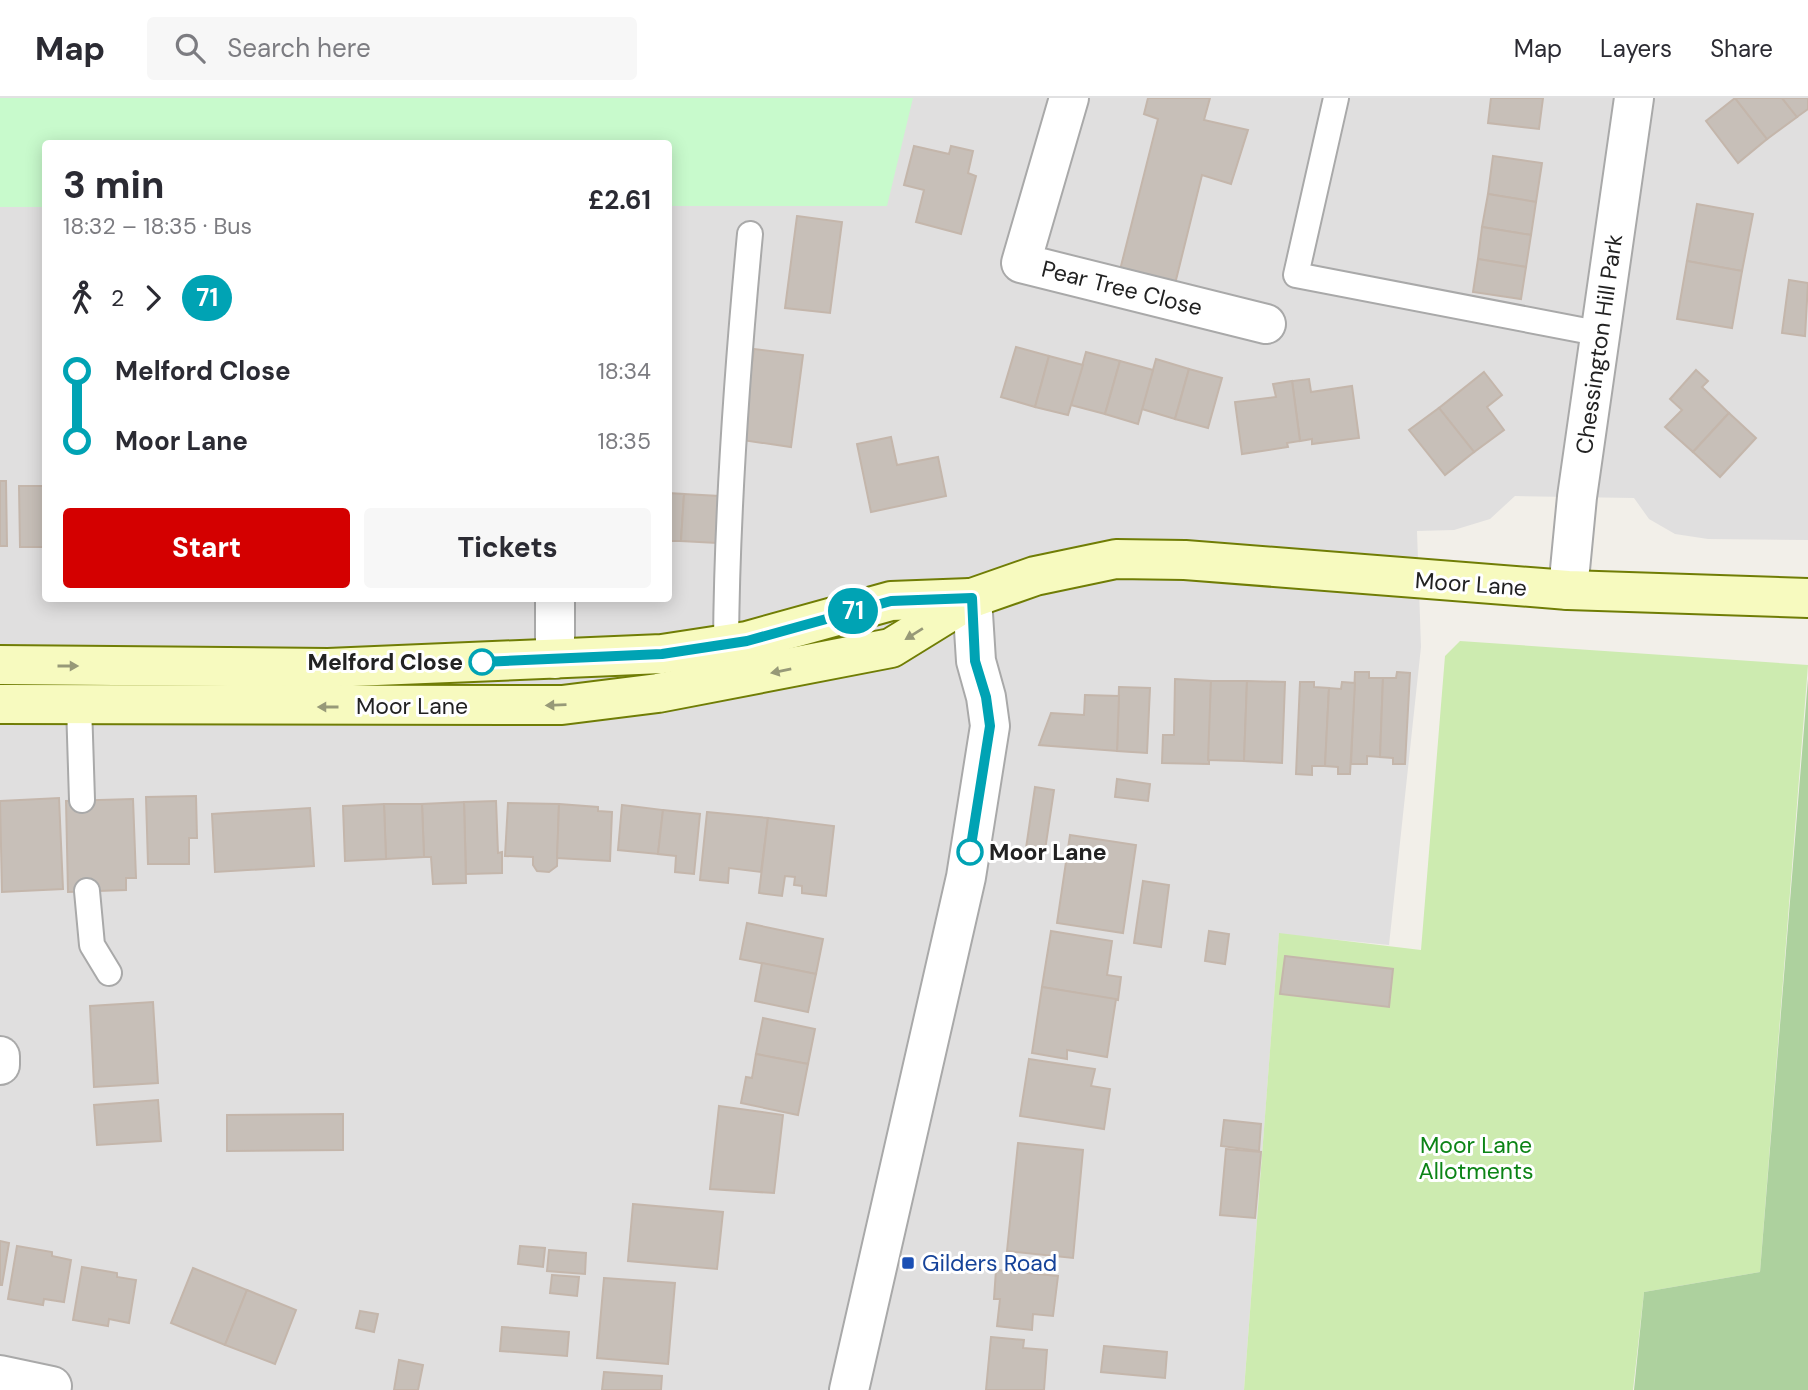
<!DOCTYPE html>
<html lang="en">
<head>
<meta charset="utf-8">
<style>
  :root { --surface:#fff; --page:#f7f7f7; --text:#2b2b33; --muted:#7c7c81; --line:#e1e1e2; --accent:#d40000 }
  body { margin:0; font-family:"DM Sans",sans-serif; background:var(--page); color:var(--text); height:100vh; display:flex; flex-direction:column; font-size:26px; white-space:nowrap }
  * { box-sizing:border-box; margin:0 }
  p { font-size:23px; color:var(--muted) }
  .icon { flex:none; width:38px; height:38px; fill:none; stroke:currentColor; stroke-width:2; stroke-linecap:round; stroke-linejoin:round }
  .map { position:relative; flex:1; overflow:hidden }
  .details { position:absolute; left:42px; top:42px; width:630px; height:462px; display:flex; flex-direction:column; background:var(--surface); border-radius:7px; box-shadow:0 4px 18px #0003 }
  .details>* { flex:none }
  .badge { padding:0 14px; border-radius:23px; font-size:24px; line-height:46px }
  .map>.badge { position:absolute; translate:-50% -50%; box-shadow:0 0 0 4px #fff }
  .legs { display:flex; align-items:center; gap:10px; height:77px; padding:0 21px; font-size:23px }
  .legs p { margin-inline-start:auto }
  .headline { display:flex; align-items:center; justify-content:space-between; height:119px; padding:0 21px }
  h1 { font-size:38px; font-weight:700; line-height:52px }
  .button { display:flex; gap:14px; margin-top:auto; padding:14px 21px }
  .button a { flex:1; height:80px; border-radius:7px; background:var(--accent); color:#fff; font-size:28px; font-weight:700; line-height:80px; text-align:center }
  .button a+a { background:var(--page); color:var(--text) }
  ul { padding:0 21px; list-style:none }
  li { display:flex; align-items:center; gap:24px; height:70px; font-size:26px }
  li i { display:grid; place-items:center; width:10px; height:100%; margin:0 9px; background:currentColor }
  li i::after { content:''; width:18px; height:18px; margin:-9px; border:5px solid; border-radius:50%; background:var(--surface) }
  li p { margin-inline-start:auto }
  li:first-child i { background:linear-gradient(#0000 50%,currentColor 0) }
  li:last-child i { background:linear-gradient(currentColor 50%,#0000 0) }
  header { display:flex; align-items:center; gap:42px; box-sizing:border-box; height:98px; padding:0 35px; background:var(--surface); border-bottom:2px solid var(--line) }
  header strong { font-size:33px }
  nav { display:flex; gap:38px; margin-inline-start:auto; font-size:24px }
  .search { width:490px; height:63px; background:var(--page); display:flex; align-items:center; gap:18px; box-sizing:border-box; padding:0 24px; border-radius:7px; color:var(--muted); font-size:26px }
  .map>svg:first-child { display:block }
</style>
</head>
<body>
<header>
<strong>Map</strong>
<div class="search"><svg class="icon" aria-label="search" viewBox="0 0 24 24"><circle cx="10" cy="10" r="6"/><path d="M15 15l6 6"/></svg>Search here</div>
<nav><a>Map</a><a>Layers</a><a>Share</a></nav>
</header>
<div class="map">
<svg width="1808" height="1292" viewBox="0 0 1808 1292">
  <rect width="100%" height="100%" fill="#f2efe9"/>
  <path fill="#e0dfdf" fill-rule="evenodd" d="M0,0H1808V442L1708,441L1675,436L1649,421L1634,400L1515,398L1490,421L1454,432L1417,433L1421,549L1389,847L1279,836L1244,1292H0ZM46,46H668V500H46Z"/>
  <path fill="#cdebb0" d="M1460,543L1808,567L1760,1174L1644,1194L1633,1292H1244L1279,835L1421,852L1445,558Z"/>
  <path fill="#add19e" d="M1808,581V1292H1634L1644,1194L1760,1174Z"/>
  <path fill="#c8facc" d="M0,0H913L887,108H669L668,46H46L45,109H0Z"/>
  <g fill="#c7bfb8" stroke="#c4b6ab" stroke-width="2">
    <path d="M1148,0H1210L1204,22L1248,32L1231,86L1202,77L1174,190L1119,176L1158,21L1144,16Z"/>
    <path d="M1491,0H1543L1539,31L1488,25Z"/>
    <path d="M1735,0L1767,41L1738,65L1706,23Z"/>
    <path d="M1735,0H1782L1797,19L1767,41Z"/>
    <path d="M1782,0H1808V11L1797,19Z"/>
    <path d="M914,48L949,56L951,48L973,53L968,75L976,78L961,136L916,124L924,92L904,87Z"/>
    <path d="M1493,58L1542,65L1536,104L1488,96Z"/>
    <path d="M1488,96L1536,104L1531,137L1482,129Z"/>
    <path d="M1697,106L1753,116L1742,173L1687,163Z"/>
    <path d="M797,118L842,124L830,215L785,210Z"/>
    <path d="M1482,129L1531,137L1526,169L1478,161Z"/>
    <path d="M1478,161L1526,169L1521,201L1473,194Z"/>
    <path d="M1687,163L1742,173L1732,230L1677,221Z"/>
    <path d="M1789,182L1808,185L1805,238L1782,235Z"/>
    <path d="M1016,249L1049,258L1035,309L1001,299Z"/>
    <path d="M754,251L803,257L791,349L742,342Z"/>
    <path d="M1086,254L1120,263L1105,316L1071,307Z"/>
    <path d="M1049,258L1083,267L1068,317L1035,309Z"/>
    <path d="M1156,261L1189,271L1175,321L1142,311Z"/>
    <path d="M1120,263L1153,272L1138,326L1105,316Z"/>
    <path d="M1189,271L1222,280L1208,330L1175,321Z"/>
    <path d="M1696,272L1708,283L1702,289L1729,315L1693,354L1665,329L1682,312L1670,301Z"/>
    <path d="M1484,274L1502,297L1487,309L1504,332L1474,354L1439,310Z"/>
    <path d="M1309,281L1311,294L1352,288L1359,340L1312,346V341L1300,343L1292,283Z"/>
    <path d="M1292,283L1300,343L1287,345L1288,349L1242,356L1235,304L1276,299L1273,286Z"/>
    <path d="M1439,310L1474,354L1445,377L1409,332Z"/>
    <path d="M1729,315L1756,340L1720,379L1693,354Z"/>
    <path d="M891,339L897,367L938,359L946,398L871,414L857,346Z"/>
    <path d="M0,383H6L7,448H0Z"/>
    <path d="M19,388H46V449H20Z"/>
    <path d="M668,395L684,396L681,443H668Z"/>
    <path d="M684,396L719,398L717,445L681,443Z"/>
    <path d="M1355,574H1369V580H1383L1380,659L1367,658V666H1351Z"/>
    <path d="M1397,574L1410,575L1405,666H1393V660L1380,659L1383,580H1396Z"/>
    <path d="M1175,581L1211,583L1209,666L1162,665L1163,637H1174Z"/>
    <path d="M1211,583H1247L1244,663L1208,662Z"/>
    <path d="M1247,583L1285,584L1282,665L1244,663Z"/>
    <path d="M1300,584H1314V589L1329,590L1325,668H1312V677L1296,676Z"/>
    <path d="M1342,584L1355,585L1350,676H1338V669L1325,668L1329,590L1341,591Z"/>
    <path d="M1119,589L1150,590L1147,655L1117,653Z"/>
    <path d="M1085,597L1119,598L1117,653L1039,647L1051,615L1084,617Z"/>
    <path d="M1117,681L1150,686L1148,703L1115,699Z"/>
    <path d="M1035,689L1054,692L1044,759L1025,757Z"/>
    <path d="M196,698L197,740H189V766H148L146,699Z"/>
    <path d="M59,700L63,791L2,794L0,703Z"/>
    <path d="M133,701L136,780H126V792L68,794L66,703Z"/>
    <path d="M496,703L498,755L502,754V775L466,776L464,704Z"/>
    <path d="M464,704L466,785L433,786L431,759H424L422,706Z"/>
    <path d="M508,705L559,706L557,768L549,774L537,773L533,767V759L505,758Z"/>
    <path d="M384,706H422L424,759L386,761Z"/>
    <path d="M384,706L386,761L345,763L343,708Z"/>
    <path d="M559,706L598,709V713L612,714L610,763L557,760Z"/>
    <path d="M622,707L663,712L658,756L618,752Z"/>
    <path d="M310,710L314,768L215,774L212,716Z"/>
    <path d="M663,712L700,716L694,776L675,774L676,758L658,756Z"/>
    <path d="M707,714L768,720L761,774L729,770L728,785L700,782Z"/>
    <path d="M768,720L834,728L826,798L802,795V788L794,787L795,779L785,778L782,798L759,795Z"/>
    <path d="M1070,737L1136,747L1123,835L1057,825Z"/>
    <path d="M1143,783L1169,787L1161,849L1134,845Z"/>
    <path d="M747,825L823,841L816,876L740,861Z"/>
    <path d="M1051,833L1112,843L1107,877L1121,879L1118,902L1042,889Z"/>
    <path d="M1209,833L1229,836L1225,866L1205,863Z"/>
    <path d="M1285,858L1393,871L1389,909L1280,896Z"/>
    <path d="M762,865L816,876L808,914L755,903Z"/>
    <path d="M1042,889L1116,901L1107,959L1067,952V961L1032,955Z"/>
    <path d="M153,904L158,985L94,989L90,908Z"/>
    <path d="M763,920L815,931L808,966L756,956Z"/>
    <path d="M756,956L808,966L798,1017L741,1005L746,979L752,980Z"/>
    <path d="M1029,961L1095,971L1091,988L1110,991L1104,1031L1020,1018Z"/>
    <path d="M158,1002L161,1043L97,1047L94,1007Z"/>
    <path d="M719,1008L783,1017L774,1095L710,1091Z"/>
    <path d="M343,1016V1052L227,1053V1017Z"/>
    <path d="M1224,1022L1261,1026L1259,1053L1221,1048Z"/>
    <path d="M1018,1045L1083,1052L1073,1160L1007,1153Z"/>
    <path d="M1226,1051L1261,1054L1255,1120L1220,1117Z"/>
    <path d="M633,1106L723,1114L717,1171L628,1163Z"/>
    <path d="M0,1143L9,1145L2,1187H0Z"/>
    <path d="M17,1148L52,1154V1158L71,1162L64,1204L44,1201L43,1207L8,1201Z"/>
    <path d="M520,1148L545,1150L543,1169L518,1166Z"/>
    <path d="M549,1152L586,1155L585,1176L547,1173Z"/>
    <path d="M82,1169L117,1175V1179L136,1182L129,1225L109,1221L108,1228L73,1222Z"/>
    <path d="M193,1170L247,1192L225,1247L171,1225Z"/>
    <path d="M996,1172L1058,1178L1053,1218L1033,1216L1032,1232L997,1228L1000,1201H994Z"/>
    <path d="M552,1177L579,1179L577,1198L550,1195Z"/>
    <path d="M604,1180L675,1185L668,1266L597,1260Z"/>
    <path d="M247,1192L296,1212L275,1266L225,1247Z"/>
    <path d="M360,1213L378,1216L374,1234L356,1230Z"/>
    <path d="M502,1229L569,1234L567,1258L500,1253Z"/>
    <path d="M991,1239L1024,1242L1023,1250L1047,1252L1044,1292H986Z"/>
    <path d="M1104,1248L1167,1254L1165,1280L1101,1274Z"/>
    <path d="M399,1262L423,1267L418,1292H394Z"/>
    <path d="M604,1274L662,1278L661,1292H602Z"/>
  </g>
  <g fill="none" stroke-linecap="round" stroke-linejoin="round">
    <defs>
      <g id="lane">
        <path d="M1336,0L1296,177L1602,236"/>
        <path d="M726,546C727,408 737,273 750,136"/>
        <path d="M79,607L82,702"/>
        <path d="M87,793L92,847L109,875"/>
      </g>
      <g id="street">
        <path d="M1069,0L1021,165L1266,226"/>
        <path d="M1568,492L1577,399L1634,0"/>
        <path d="M555,500V561"/>
        <path d="M0,958V967"/>
        <path d="M0,1277L52,1288"/>
        <path d="M849,1292L966,779L990,628L986,599L976,563L972,500"/>
      </g>
      <g id="secondary">
        <path d="M0,567L328,570L662,556L747,543L891,503L970,500"/>
        <path d="M0,606L562,607L658,595L891,550L972,500L1035,478L1116,461L1185,462L1568,492L1808,500"/>
      </g>
    </defs>
    <use href="#lane" stroke="#a9a9a9" stroke-width="28"/>
    <use href="#street" stroke="#a9a9a9" stroke-width="42"/>
    <use href="#secondary" stroke="#707d05" stroke-width="42"/>
    <use href="#lane" stroke="#fff" stroke-width="24"/>
    <use href="#street" stroke="#fff" stroke-width="38"/>
    <use href="#secondary" stroke="#f7fabf" stroke-width="38"/>
  </g>
  <defs><path id="oneway-solid" d="M-6-.8H1V-3.2L6.5 0L1 3.2V.8H-6Z" transform="scale(1.75)"/></defs>
  <g fill="#979978">
    <use href="#oneway-solid" transform="translate(914 536) rotate(148)"/>
    <use href="#oneway-solid" transform="translate(68 568)"/>
    <use href="#oneway-solid" transform="translate(781 573) rotate(168)"/>
    <use href="#oneway-solid" transform="translate(556 607) rotate(178)"/>
    <use href="#oneway-solid" transform="translate(328 609) rotate(180)"/>
  </g>
  <g fill="none" stroke-linecap="round" stroke-linejoin="round">
    <defs>
      <path id="line-1" d="M482,564L662,556L747,543L891,503L972,500L975,563L986,599L990,628L970,754"/>
    </defs>
    <use href="#line-1" stroke="#fff" stroke-width="16"/>
    <use href="#line-1" stroke="#00a3b4" stroke-width="10"/>
  </g>
  <g fill="#fff" stroke="#00a3b4" stroke-width="3.5">
    <circle cx="482" cy="564" r="12"/>
    <circle cx="970" cy="754" r="12"/>
  </g>
  <rect fill="#1a4fb4" stroke="#fff" stroke-width="2.5" x="901" y="1158" width="14" height="14" rx="3.5"/>
  <g text-anchor="middle" dominant-baseline="central" stroke-width="6" stroke-linejoin="round" paint-order="stroke">
    <g font-size="23" fill="#222" stroke="#fff">
      <text transform="translate(1122 190) rotate(14)">Pear Tree Close</text>
      <text transform="translate(1599 246) rotate(-82)">Chessington Hill Park</text>
      <text transform="translate(1471 486) rotate(4)">Moor Lane</text>
      <text x="412" y="608">Moor Lane</text>
    </g>
    <g font-size="23" font-weight="bold" fill="#222" stroke="#fff" text-anchor="end">
      <text x="463" y="564">Melford Close</text>
      <text x="989" y="754" text-anchor="start">Moor Lane</text>
    </g>
    <g font-size="23" fill="#0c8416" stroke="#fff">
      <text x="1476" y="1047">Moor Lane<tspan x="1476" dy="26">Allotments</tspan></text>
    </g>
    <g font-size="23" fill="#164399" stroke="#fff" text-anchor="start">
      <text x="922" y="1165">Gilders Road</text>
    </g>
  </g>
</svg>
<b class="badge" style="left:853px;top:513px;background:#00a3b4;color:#fff">71</b>
<section class="details">
<div class="headline"><div><h1>3 min</h1><p>18:32 – 18:35 · Bus</p></div><b>£2.61</b></div>
<div class="legs"><svg class="icon" aria-label="walk" viewBox="0 0 24 24"><circle cx="13" cy="4" r="2"/><path d="M13 8l-2 6 4 7M11 14l-3 7M7 12l3-4h3l4 4"/></svg>2<svg class="icon" aria-label="forward" viewBox="0 0 24 24"><path d="M9 5l7 7-7 7"/></svg><b class="badge" style="background:#00a3b4;color:#fff">71</b></div>
<ul>
<li><i style="color:#00a3b4"></i><b>Melford Close</b><p>18:34</p></li>
<li><i style="color:#00a3b4"></i><b>Moor Lane</b><p>18:35</p></li>
</ul>
<div class="button"><a>Start</a><a>Tickets</a></div>
</section>
</div>
</body>
</html>
